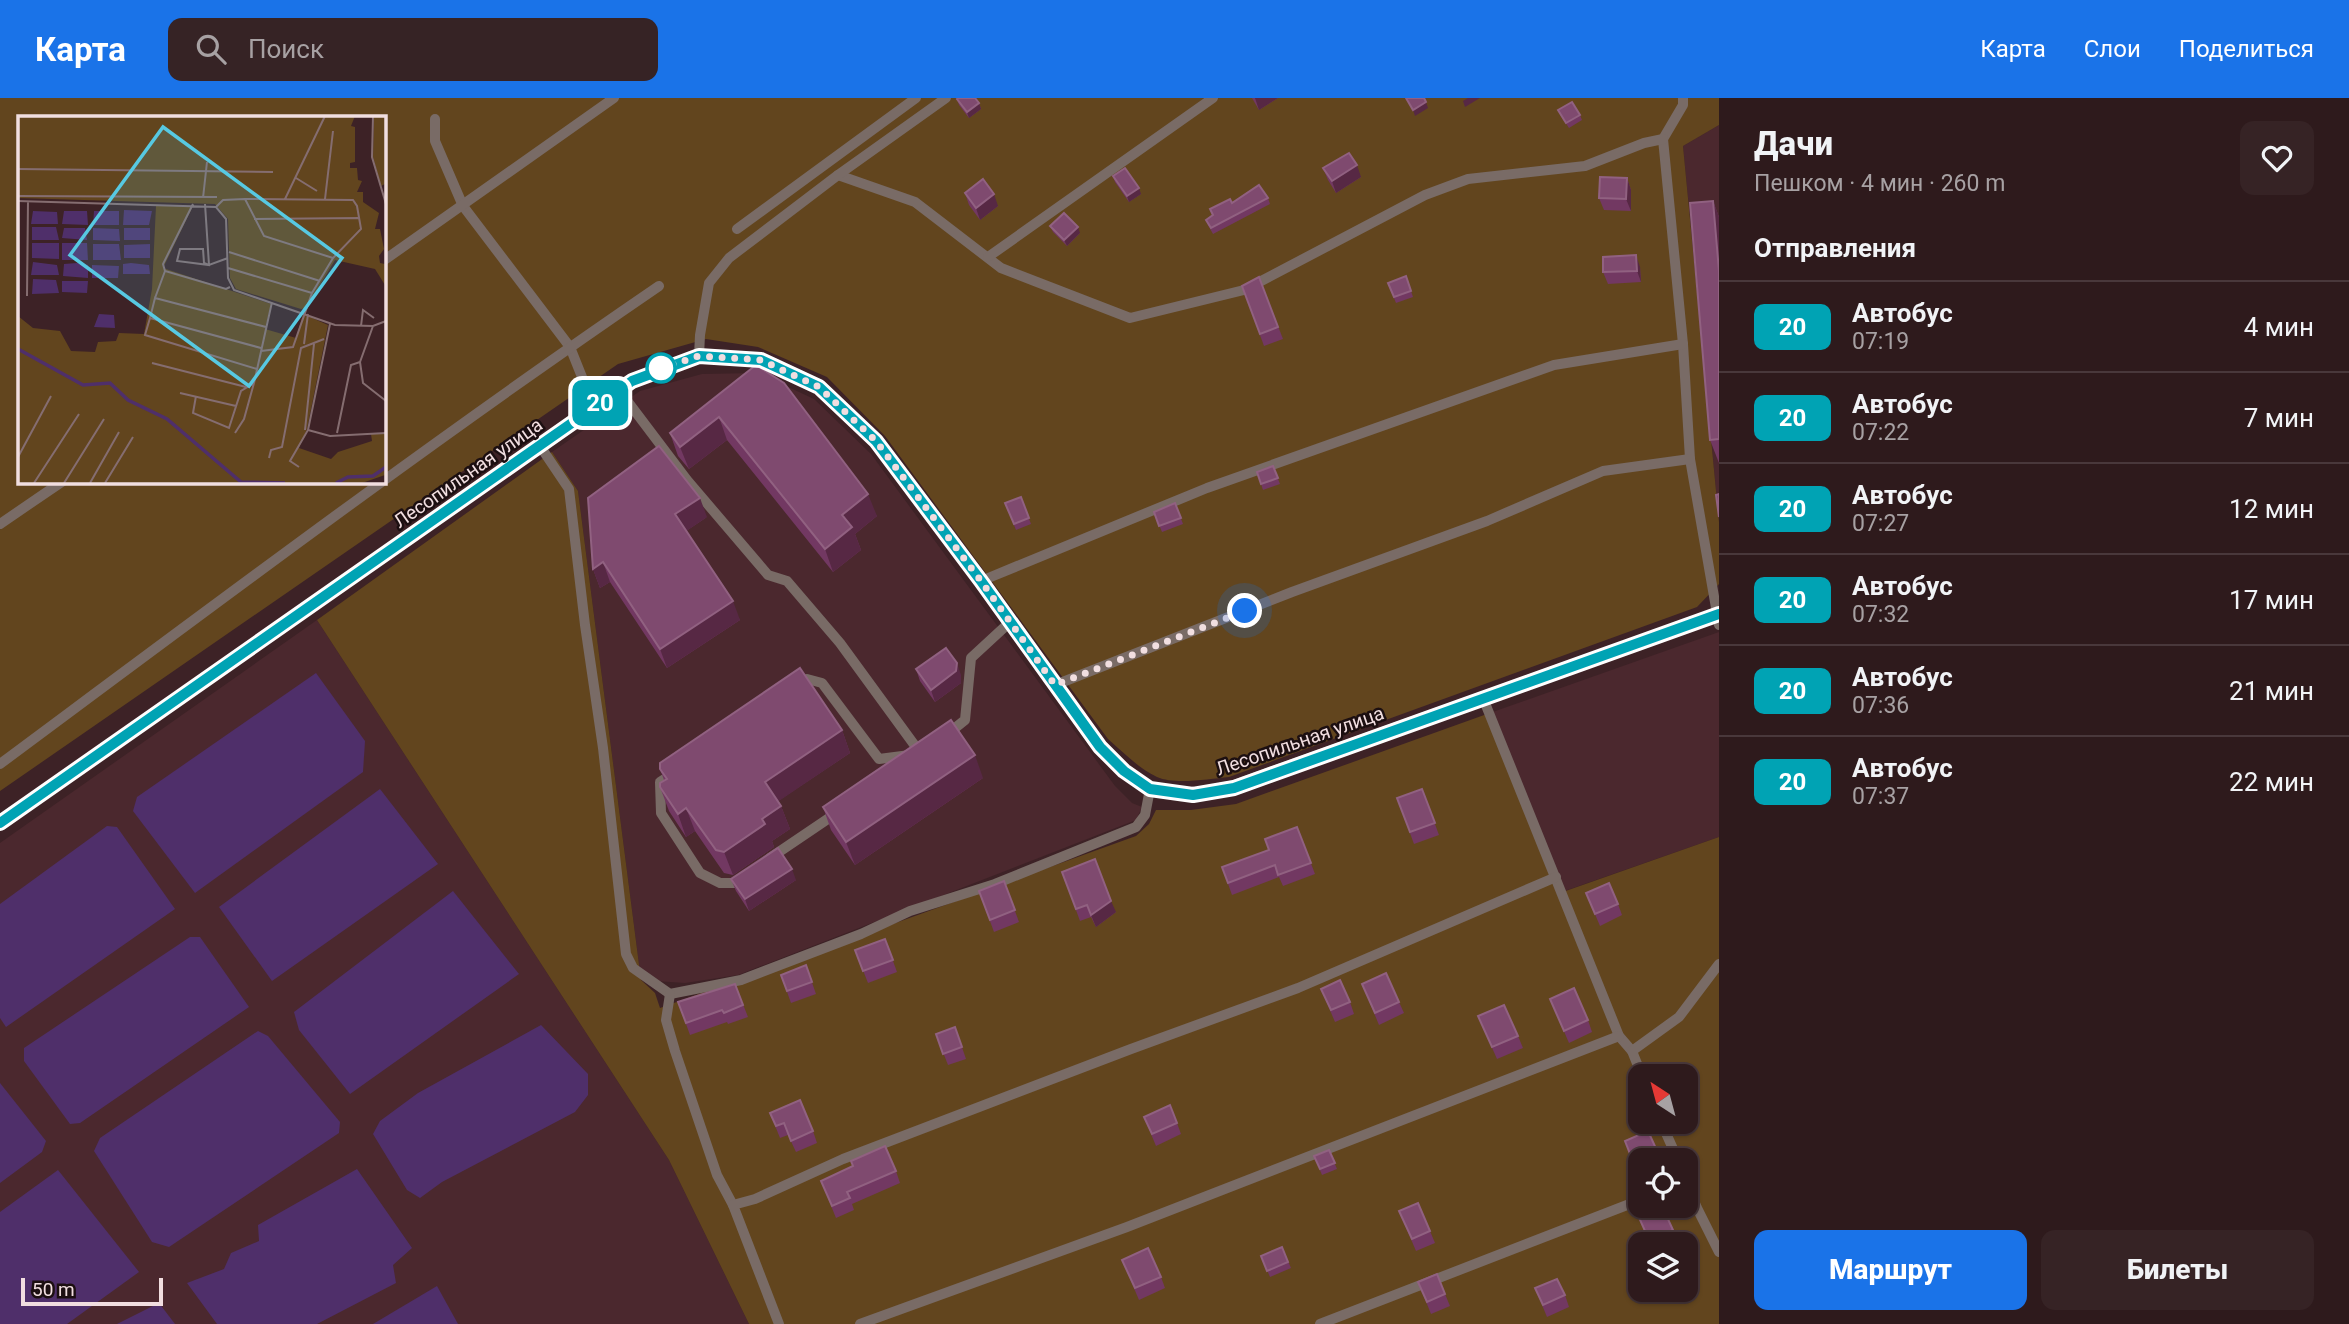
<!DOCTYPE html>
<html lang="ru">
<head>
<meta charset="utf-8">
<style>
  :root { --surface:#2e1a1c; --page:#362325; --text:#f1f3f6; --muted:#a7a1a3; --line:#49383b; --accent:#1a73e8 }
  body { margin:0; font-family:Roboto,sans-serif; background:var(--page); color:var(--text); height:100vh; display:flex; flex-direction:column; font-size:26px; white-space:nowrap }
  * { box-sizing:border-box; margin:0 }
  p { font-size:23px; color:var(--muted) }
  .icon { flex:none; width:38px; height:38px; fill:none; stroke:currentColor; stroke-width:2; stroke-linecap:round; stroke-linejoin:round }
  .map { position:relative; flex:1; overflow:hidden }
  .details { display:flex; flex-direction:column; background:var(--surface); width:630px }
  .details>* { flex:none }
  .badge { padding:0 14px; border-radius:10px; font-size:24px; line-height:46px }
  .needle { width:46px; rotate:324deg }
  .fabs { position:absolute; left:1628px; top:966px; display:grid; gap:14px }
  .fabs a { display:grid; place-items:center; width:70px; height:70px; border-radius:14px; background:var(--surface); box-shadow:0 2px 5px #0004,0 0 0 2px var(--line); font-size:35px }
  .scale { position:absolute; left:21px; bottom:18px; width:142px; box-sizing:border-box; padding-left:7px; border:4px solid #f1dee0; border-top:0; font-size:19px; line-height:24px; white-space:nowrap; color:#f1dee0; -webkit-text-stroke:5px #1c0f11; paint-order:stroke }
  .you { position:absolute; width:35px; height:35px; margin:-18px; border:5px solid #fff; border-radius:50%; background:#1a73e8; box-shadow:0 0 0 10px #1a73e833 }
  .map>.badge { position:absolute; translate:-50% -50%; box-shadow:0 0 0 4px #fff }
  h2 { padding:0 35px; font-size:26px; line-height:63px }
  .round { display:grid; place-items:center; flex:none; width:74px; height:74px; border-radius:14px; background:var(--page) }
  .summary { display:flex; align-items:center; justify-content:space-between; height:119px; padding:0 35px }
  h1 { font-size:33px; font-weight:800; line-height:52px }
  .cta { display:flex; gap:14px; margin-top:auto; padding:14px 35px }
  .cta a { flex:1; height:80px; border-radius:14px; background:var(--accent); color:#fff; font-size:28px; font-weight:800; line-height:80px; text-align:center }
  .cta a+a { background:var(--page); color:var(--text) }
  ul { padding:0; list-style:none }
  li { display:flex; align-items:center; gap:21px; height:91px; padding:0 35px; border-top:2px solid var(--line) }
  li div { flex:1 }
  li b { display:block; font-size:26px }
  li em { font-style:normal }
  li .badge { min-width:77px; font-weight:700; text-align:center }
  header { display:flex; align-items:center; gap:42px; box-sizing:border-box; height:98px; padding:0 35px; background:var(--accent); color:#fff }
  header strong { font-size:33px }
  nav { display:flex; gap:38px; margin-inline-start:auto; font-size:24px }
  .search { width:490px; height:63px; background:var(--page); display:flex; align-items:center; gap:18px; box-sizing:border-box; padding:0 24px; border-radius:14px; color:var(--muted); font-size:26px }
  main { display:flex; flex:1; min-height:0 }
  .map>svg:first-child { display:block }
</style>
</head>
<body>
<header>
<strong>Карта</strong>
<div class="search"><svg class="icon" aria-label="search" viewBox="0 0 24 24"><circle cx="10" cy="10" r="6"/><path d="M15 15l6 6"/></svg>Поиск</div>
<nav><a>Карта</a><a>Слои</a><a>Поделиться</a></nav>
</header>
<main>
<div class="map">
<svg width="1719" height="1226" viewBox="0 0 1719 1226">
  <rect width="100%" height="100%" fill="#3d2226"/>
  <g fill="#4b282e">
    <path d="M1719,27V424L1683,48Z"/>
    <path d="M758,275L814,301L871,356L1115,688L1132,705L1142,709L1136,722L738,877L685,885L641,882L578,393L552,354L640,293L702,276Z"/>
    <path d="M317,522L669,1062L749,1226H0V745Z"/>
    <path d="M1719,534V739L1556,796L1487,616Z"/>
  </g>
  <g fill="#62451e" fill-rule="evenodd">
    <path d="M0,0H1719V27L1683,48L1719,424V486L1697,509L1229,679C1209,681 1175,687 1157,679C1138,670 1123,654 1108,641L885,338L827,279L758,249L706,241L618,266L0,693ZM19,19H383V383H19Z"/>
    <path d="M552,354L578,393L641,882L655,895L660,910L1136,738L1149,726L1156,712H1191L1236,706L1487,616L1557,796L1719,739V1226H749L669,1062L317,522ZM1640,978H1685V1024H1640ZM1640,1062H1685V1108H1640ZM1640,1146H1685V1192H1640Z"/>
  </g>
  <g fill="#4f2f6a">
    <path d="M316,575L365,643L363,674L195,795L133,713L137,699Z"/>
    <path d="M380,691L438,766L272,883L219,809Z"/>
    <path d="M107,728L117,729L175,811L6,929L0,920V806Z"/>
    <path d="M453,793L519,876L350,996L299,932L294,914Z"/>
    <path d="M190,839H200L249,909L80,1025L70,1026L24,963V950Z"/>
    <path d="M541,927L588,976V997L575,1014L442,1084L420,1100L407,1092L373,1036L380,1023L418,995Z"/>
    <path d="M258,933L268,938L340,1024L339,1035L169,1149L152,1144L94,1053L100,1040Z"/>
    <path d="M0,985L46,1043L42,1054L0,1085Z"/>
    <path d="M357,1071L412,1150L393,1167L396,1185L317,1226H217L187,1185L224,1171L231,1155L259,1143L258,1127Z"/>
    <path d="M58,1072L139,1174L67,1226H0V1114Z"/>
    <path d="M437,1188L458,1226H373Z"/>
    <path d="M159,1205L175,1226H117Z"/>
  </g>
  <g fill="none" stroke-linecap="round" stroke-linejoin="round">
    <g stroke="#796b66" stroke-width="10">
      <path d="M1683,0V7L1663,41L1683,246L1690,361L1719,527"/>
      <path d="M435,21V43L463,108L570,249L594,309"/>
      <path d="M838,77L915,104L1001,170L1130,220L1244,192L1425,97L1468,81L1585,68L1644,45L1663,41"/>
      <path d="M737,131L916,0"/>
      <path d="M988,159L1213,0"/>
      <path d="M383,163L614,0"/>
      <path d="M699,258L700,237L709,185L729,160L838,77L946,0"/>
      <path d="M619,292L687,382L768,477L787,483L840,545L921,656L920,657"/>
      <path d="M540,348L569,391L585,527L603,650L626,856L633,870L670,896L741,882L861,836L910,813L995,786L1136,729L1145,717L1150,691"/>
      <path d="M0,426L63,383"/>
      <path d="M981,483L1207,390L1554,267L1683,246"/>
      <path d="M1055,587L1292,494L1487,423L1603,373L1690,361"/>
      <path d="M796,589L807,581L822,585L879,661L910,657"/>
      <path d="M1483,600L1619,938L1632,953L1642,978"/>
      <path d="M945,638L965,622L971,560L1010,524"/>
      <path d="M0,666C218,504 435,341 659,188"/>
      <path d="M674,675L660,684L661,715L700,775L720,785H735L743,780"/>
      <path d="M770,760L838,714"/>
      <path d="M670,896L666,922L675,953L717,1077L733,1107"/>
      <path d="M1632,953L1679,919L1719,866"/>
      <path d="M1661,1024L1678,1062"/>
      <path d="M1685,1080L1697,1110L1719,1154"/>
      <path d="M779,1226L733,1107L755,1101L843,1061L1131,951L1298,890L1556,779"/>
      <path d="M860,1226L1127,1129L1619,938"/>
      <path d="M1320,1226L1640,1102"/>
    </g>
    <path stroke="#796b66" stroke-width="14" d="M0,725L632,283L699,258L761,262L819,289L876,343L981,483L1100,649L1124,673L1150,691L1193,697L1234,689L1719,516"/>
  </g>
  <g fill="#723862">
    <path d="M1252,0H1278L1259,12Z"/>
    <path d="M957,1L979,5L981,11L969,20L959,7Z"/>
    <path d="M1558,12L1580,17L1582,22L1569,30L1561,18Z"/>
    <path d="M1323,70L1361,79L1336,95L1328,82Z"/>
    <path d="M1113,78L1141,96L1129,104L1115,84Z"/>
    <path d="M1627,80L1631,92V113L1604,112L1599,100Z"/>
    <path d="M965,95L998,108L980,122L969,107Z"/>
    <path d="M1268,100L1270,106L1213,136L1208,127L1206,122L1212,117L1210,111Z"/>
    <path d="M1713,103L1719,119V365L1710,342Z"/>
    <path d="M1050,128L1080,135L1067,148L1053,134Z"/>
    <path d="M1640,169L1641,184L1608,186L1603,174Z"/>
    <path d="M1406,178L1413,199L1396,205L1388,185Z"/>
    <path d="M1259,179L1283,241L1264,248L1242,188Z"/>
    <path d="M756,267L877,418L855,436L861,452L833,474L727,342L689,371L678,358L670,335Z"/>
    <path d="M1273,368L1280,386L1263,392L1257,374Z"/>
    <path d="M1021,399L1031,426L1016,432L1005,405Z"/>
    <path d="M1175,405L1183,426L1162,434L1154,414Z"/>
    <path d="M707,419L686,433L740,522L667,570L610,484L600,490L593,471Z"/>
    <path d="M916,571L961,577V585L935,604L920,583Z"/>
    <path d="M842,632L850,655L778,703L781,708L790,731L772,743L774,749L733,777L724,775L695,733L686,739L669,713L660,689L664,682L660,671Z"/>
    <path d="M983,680L855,767L831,732L823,709Z"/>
    <path d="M1422,691L1439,737L1414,746L1397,700Z"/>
    <path d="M1297,729L1315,776L1283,788L1279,779L1232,797L1222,769L1269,752Z"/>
    <path d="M1062,774L1116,814L1096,829L1091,819L1080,823Z"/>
    <path d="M731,781L796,782L749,813L736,793Z"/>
    <path d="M1004,783L1019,824L994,834L979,793Z"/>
    <path d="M1586,795L1618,806L1622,817L1600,828Z"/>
    <path d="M885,841L897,874L868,885L855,852Z"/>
    <path d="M806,867L816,896L791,905L781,877Z"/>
    <path d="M735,886L748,919L728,926L727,924L690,937L678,904Z"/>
    <path d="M1362,886L1399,904L1404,915L1379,927Z"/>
    <path d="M1321,891L1350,904L1354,916L1335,924Z"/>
    <path d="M1550,901L1588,922L1592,934L1569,945Z"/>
    <path d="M1478,918L1518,938L1523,950L1497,961Z"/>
    <path d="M955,929L966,961L948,967L936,936Z"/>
    <path d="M770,1015L813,1033L817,1045L796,1054L788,1037L780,1040Z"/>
    <path d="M1144,1019L1177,1025L1181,1036L1156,1048Z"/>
    <path d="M1625,1043L1658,1055L1660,1062H1640V1077H1639Z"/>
    <path d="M1329,1052L1337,1071L1322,1077L1314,1058Z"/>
    <path d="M896,1073L900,1085L852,1106L854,1112L836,1120L821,1083Z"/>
    <path d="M1399,1113L1430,1133L1435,1145L1416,1153Z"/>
    <path d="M1637,1115L1673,1132L1677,1143L1671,1146H1650Z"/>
    <path d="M1282,1149L1291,1170L1270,1179L1261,1158Z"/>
    <path d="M1122,1162L1161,1179L1165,1190L1139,1202Z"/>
    <path d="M1418,1184L1445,1196L1450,1208L1431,1216Z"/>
    <path d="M1535,1190L1565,1197L1569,1209L1547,1219Z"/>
  </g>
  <g fill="#572844">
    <path d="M1255,0H1278L1259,12Z"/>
    <path d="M1468,0H1480L1465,9L1463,3Z"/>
    <path d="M1426,4L1428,10L1415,18L1413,12Z"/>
    <path d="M979,5L981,11L969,20L967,14Z"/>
    <path d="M1357,67L1361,79L1336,95L1332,83Z"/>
    <path d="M1627,80L1631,92V113L1626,101Z"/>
    <path d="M1139,90L1141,96L1129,104L1127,98Z"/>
    <path d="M994,96L998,108L980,122L976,110Z"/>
    <path d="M1713,103L1719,119V173Z"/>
    <path d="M1078,129L1080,135L1067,148L1064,142Z"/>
    <path d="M1636,157L1640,169L1641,184L1637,173Z"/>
    <path d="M719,319L727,342L689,371L680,349Z"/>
    <path d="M868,396L877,418L855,436L861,452L833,474L825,451L842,417Z"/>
    <path d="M700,400L707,419L682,436L675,416Z"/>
    <path d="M603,464L610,484L600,490L593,471Z"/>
    <path d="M733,503L740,522L667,570L660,551Z"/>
    <path d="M957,565L961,577V585L935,604L931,592Z"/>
    <path d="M842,632L850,655L773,707L765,684Z"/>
    <path d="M975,657L983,680L855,767L846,744Z"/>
    <path d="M781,708L790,731L772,743L774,749L733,777L724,754L762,721Z"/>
    <path d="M686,710L695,733L686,739L678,716Z"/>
    <path d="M792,771L796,782L749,813L745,801Z"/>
    <path d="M1111,803L1116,814L1096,829L1091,817Z"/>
  </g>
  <g fill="#7f4a6f" stroke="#916181" stroke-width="2">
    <path d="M958,0H975L979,5L967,14L957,1Z"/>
    <path d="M1406,0H1424L1426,4L1413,12Z"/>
    <path d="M1572,4L1580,17L1566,25L1558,12Z"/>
    <path d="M1349,55L1357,67L1332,83L1323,70Z"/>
    <path d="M1125,70L1139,90L1127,98L1113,78Z"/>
    <path d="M1600,79L1627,80L1626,101L1599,100Z"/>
    <path d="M983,81L994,96L976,110L965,95Z"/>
    <path d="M1259,87L1268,100L1211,130L1206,122L1213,117L1210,111L1230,101L1232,105Z"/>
    <path d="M1713,103L1719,173V341L1710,342L1690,105Z"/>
    <path d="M1064,115L1078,129L1064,142L1050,128Z"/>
    <path d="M1636,157L1637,173L1603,174V159Z"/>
    <path d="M1406,178L1411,193L1394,199L1388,185Z"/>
    <path d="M1259,179L1278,229L1260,236L1242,188Z"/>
    <path d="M756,267L784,285L868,396L842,417L852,429L825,451L719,319L680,349L670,335Z"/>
    <path d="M659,348L700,400L675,416L733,503L660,551L603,464L593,471L588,400Z"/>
    <path d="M1273,368L1278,380L1261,386L1257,374Z"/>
    <path d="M1719,396V419L1716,397Z"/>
    <path d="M1021,399L1029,420L1014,426L1005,405Z"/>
    <path d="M1175,405L1181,420L1159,428L1154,414Z"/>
    <path d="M946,550L957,565L956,573L931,592L916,571Z"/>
    <path d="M800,570L842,632L765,684L781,708L762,721L765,726L724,754L716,752L686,710L678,716L660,689V685L667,681L660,671V665Z"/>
    <path d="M951,622L975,657L846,744L823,709Z"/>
    <path d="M1422,691L1435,725L1410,734L1397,700Z"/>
    <path d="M1297,729L1311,765L1278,777L1275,767L1228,785L1222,769L1269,752L1265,741Z"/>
    <path d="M778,750L792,771L745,801L731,781Z"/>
    <path d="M1095,761L1111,803L1091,817L1087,807L1076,811L1062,774Z"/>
    <path d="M1004,783L1015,812L990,822L979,793Z"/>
    <path d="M1609,785L1618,806L1595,816L1586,795Z"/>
    <path d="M885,841L893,862L863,873L855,852Z"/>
    <path d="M806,867L812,884L787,893L781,877Z"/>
    <path d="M1386,875L1399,904L1375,915L1362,886Z"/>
    <path d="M1340,882L1350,904L1331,912L1321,891Z"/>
    <path d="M735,886L743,907L724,915L722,912L686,925L678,904Z"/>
    <path d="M1574,890L1588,922L1564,933L1550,901Z"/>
    <path d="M1504,907L1518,938L1492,949L1478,918Z"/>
    <path d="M955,929L962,949L943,956L936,936Z"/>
    <path d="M800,1002L813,1033L791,1043L784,1025L776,1028L770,1015Z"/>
    <path d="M1170,1007L1177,1025L1152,1036L1144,1019Z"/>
    <path d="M1648,1033L1658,1055L1640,1062L1634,1066L1625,1043Z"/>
    <path d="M885,1048L896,1073L847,1094L850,1100L832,1108L821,1083L853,1068L851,1063Z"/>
    <path d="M1329,1052L1335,1065L1320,1071L1314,1058Z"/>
    <path d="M1418,1105L1430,1133L1412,1141L1399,1113Z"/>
    <path d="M1654,1108H1662L1673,1132L1649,1142L1637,1115Z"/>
    <path d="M1282,1149L1288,1164L1267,1173L1261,1158Z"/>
    <path d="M1148,1150L1161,1179L1135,1190L1122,1162Z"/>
    <path d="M1437,1176L1445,1196L1427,1204L1418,1184Z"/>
    <path d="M1557,1181L1565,1197L1543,1207L1535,1190Z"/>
  </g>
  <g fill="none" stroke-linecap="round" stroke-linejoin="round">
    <defs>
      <path id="line" d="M0,725L632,283L699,258L761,262L819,289L876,343L981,483L1100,649L1124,673L1150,691L1193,697L1234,690L1719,516"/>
    </defs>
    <use href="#line" stroke="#fff" stroke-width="16"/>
    <use href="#line" stroke="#00a3b4" stroke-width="10"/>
    <path stroke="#f1dee0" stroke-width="7" stroke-dasharray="0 12.6" d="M661,270L699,258L761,262L819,289L876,343L981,483L1055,587L1245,513"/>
  </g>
  <circle fill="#fff" stroke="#00a3b4" stroke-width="3.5" cx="661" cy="270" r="14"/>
  <g text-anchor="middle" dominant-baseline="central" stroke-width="5" stroke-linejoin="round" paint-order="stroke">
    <g font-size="19" fill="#f1dee0" stroke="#1c0f11">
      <text transform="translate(468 375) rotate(-35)">Лесопильная улица</text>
      <text transform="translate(1300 643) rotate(-19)">Лесопильная улица</text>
    </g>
  </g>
  <g transform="translate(18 18)">
    <rect width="368" height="368" fill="#3d2226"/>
    <path d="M0,0H337L333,10L337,11V46L332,47V52H339L340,64L344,65L339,76H345V86L361,97L357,113H362L366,133L361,140L362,147L367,148V169L357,153L317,144L288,192L283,193L218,173L212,162L210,103L197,88L0,82ZM356,0H367V68L363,70L355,41ZM138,90H175L145,152L253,188L247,213L278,222L285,198L310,209L289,313L281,332L313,343L320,336L354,325L353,318L367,317V359L344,367H0V200L15,212L42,215L53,235L77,236L80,226L98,225L101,217L126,218L134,173Z" fill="#62451e"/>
    <path d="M15,95L39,96L40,108H13ZM69,95L70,109L44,108L46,95ZM101,95V109H75L76,95ZM134,95L131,109H105L106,94ZM14,111H38L41,124H14ZM67,112L69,124L44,122L46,112ZM75,112L101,113L102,125L75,124ZM106,112H132V124H106ZM14,127H41V143L14,142ZM44,127H69L70,144H44ZM75,128H101L103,144H75ZM132,128V142H106V129ZM15,146L39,149L41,159H13ZM59,147L70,149V162L45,160L46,148ZM113,147L131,149L132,158H105V148ZM74,149L101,150L100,162H74ZM15,163L38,164L41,177L14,178ZM44,165H70L69,177L44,176ZM81,198L96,199L97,212L76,211Z" fill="#4f2f6a"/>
    <path fill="none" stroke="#4f2f6a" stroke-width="3.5" d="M0,233L65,269L92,267L110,284L149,303L223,366L267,367M318,367L330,361L355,360L368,351"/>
    <path fill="none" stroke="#856d70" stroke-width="2" d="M355,0L354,41L368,88M0,53L255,56M278,62L299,75M0,80L199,81M185,82L189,46M227,83L246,120L315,142M267,83L307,0M307,83L315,15M0,85L198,91L208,103L210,162L216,174L317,209L355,210L368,205M175,88L145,148L147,155L208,173L212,171M187,88L191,149L159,145L162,133H185L186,147L191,149L210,142M198,91L205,84L227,83L335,84L339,90L343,113L315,142L294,177L275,231L243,235M236,103L342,102M211,136L302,165M210,152L294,177M9,180L10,85M137,182L147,155M132,202L137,182L248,211M343,210L345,194L356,202M355,210L342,246L345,267L368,285M286,228L290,198M134,247L228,271M239,253L127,219L132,202L243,232M162,277L218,290M178,280L175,297L211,312L223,275L236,267L254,186M287,314L296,228M290,314L312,320L368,317M217,317L226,303L236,267M319,317L333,249L342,246M0,341L33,280M251,342L253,334L264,331L283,232L306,223M281,351L272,345L290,314L312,208M16,367L61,298M46,367L86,303M72,367L101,316M87,367L115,321"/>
    <path fill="#57c9e2" fill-opacity="0.15" stroke="#57c9e2" stroke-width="3.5" d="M145,11L324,142L231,270L52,139Z"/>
    <rect width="368" height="368" fill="none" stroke="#f1dee0" stroke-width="3.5"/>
  </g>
</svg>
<div class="fabs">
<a><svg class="needle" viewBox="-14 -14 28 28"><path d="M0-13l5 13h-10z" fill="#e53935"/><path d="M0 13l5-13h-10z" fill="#a7a1a3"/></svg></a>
<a><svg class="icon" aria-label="locate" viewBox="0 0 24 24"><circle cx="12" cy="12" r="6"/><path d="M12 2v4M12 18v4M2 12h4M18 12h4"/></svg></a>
<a><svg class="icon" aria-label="layers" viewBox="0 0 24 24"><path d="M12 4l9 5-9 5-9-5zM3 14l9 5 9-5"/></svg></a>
</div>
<div class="scale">50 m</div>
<div class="you" style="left:1245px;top:513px"></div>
<b class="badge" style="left:600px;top:305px;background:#00a3b4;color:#fff">20</b>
</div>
<section class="details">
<div class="summary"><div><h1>Дачи</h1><p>Пешком · 4 мин · 260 m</p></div><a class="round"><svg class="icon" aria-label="heart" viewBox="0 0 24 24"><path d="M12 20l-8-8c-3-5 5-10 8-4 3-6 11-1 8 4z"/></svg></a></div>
<h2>Отправления</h2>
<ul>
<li><span class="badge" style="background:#00a3b4;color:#fff">20</span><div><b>Автобус</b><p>07:19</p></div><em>4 мин</em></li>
<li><span class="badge" style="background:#00a3b4;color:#fff">20</span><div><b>Автобус</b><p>07:22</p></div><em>7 мин</em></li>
<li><span class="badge" style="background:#00a3b4;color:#fff">20</span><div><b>Автобус</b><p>07:27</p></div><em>12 мин</em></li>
<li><span class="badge" style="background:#00a3b4;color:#fff">20</span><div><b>Автобус</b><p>07:32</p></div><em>17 мин</em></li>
<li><span class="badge" style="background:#00a3b4;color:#fff">20</span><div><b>Автобус</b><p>07:36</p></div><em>21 мин</em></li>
<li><span class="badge" style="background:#00a3b4;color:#fff">20</span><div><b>Автобус</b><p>07:37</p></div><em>22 мин</em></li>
</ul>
<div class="cta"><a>Маршрут</a><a>Билеты</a></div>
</section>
</main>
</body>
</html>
